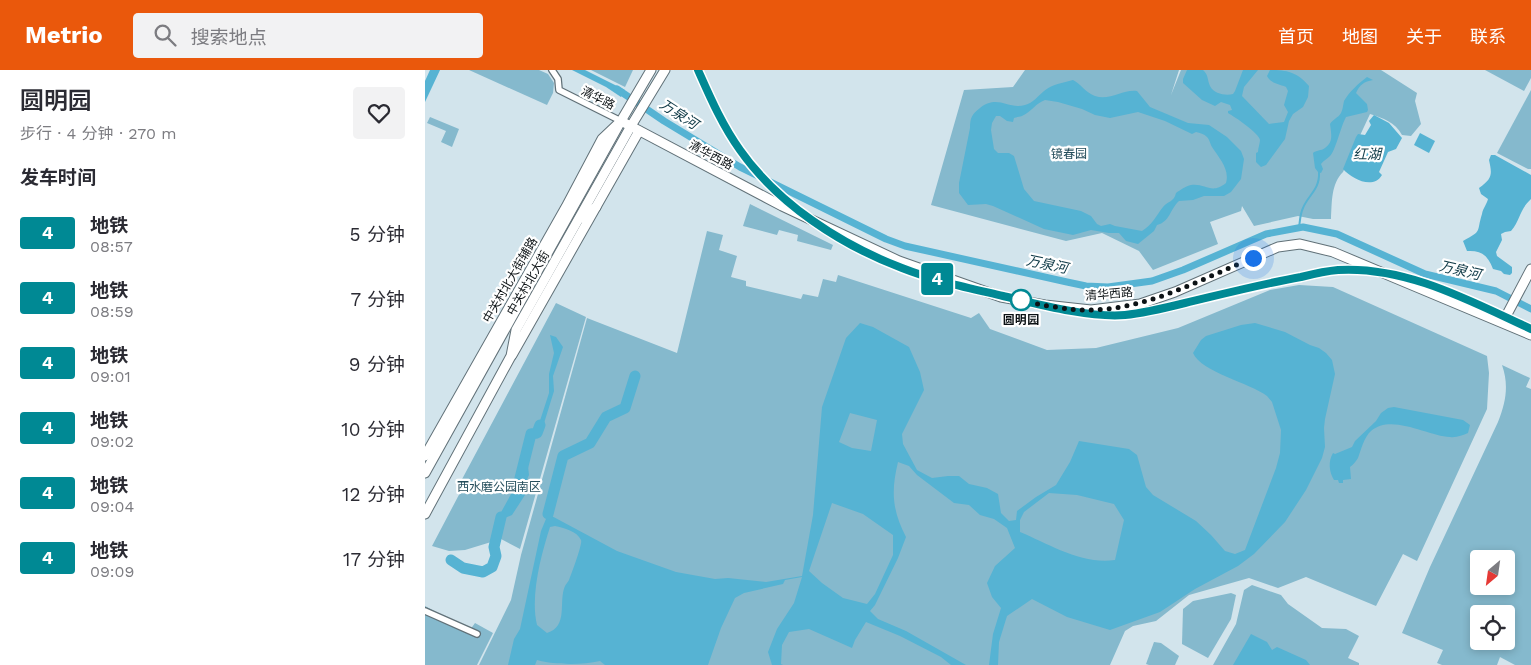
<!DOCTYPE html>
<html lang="zh">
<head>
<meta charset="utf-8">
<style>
  :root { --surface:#fff; --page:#f2f2f3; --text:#2b2b33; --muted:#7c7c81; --accent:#ea580c }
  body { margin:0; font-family:"Work Sans","Noto Sans SC",sans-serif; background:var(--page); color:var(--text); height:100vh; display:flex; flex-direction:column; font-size:19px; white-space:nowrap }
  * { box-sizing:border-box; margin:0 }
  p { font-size:16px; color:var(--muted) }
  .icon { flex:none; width:28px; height:28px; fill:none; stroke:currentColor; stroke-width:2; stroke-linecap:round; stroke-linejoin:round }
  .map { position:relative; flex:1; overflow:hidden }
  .drawer { display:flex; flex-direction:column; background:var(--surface); width:425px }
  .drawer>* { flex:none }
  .badge { padding:0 10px; border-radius:4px; font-size:18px; line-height:32px }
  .needle { width:32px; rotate:209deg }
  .buttons { position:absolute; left:1045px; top:480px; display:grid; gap:10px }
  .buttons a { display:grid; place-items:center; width:45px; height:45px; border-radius:5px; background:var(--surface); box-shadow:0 2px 8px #0003; font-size:25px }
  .you { position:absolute; width:25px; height:25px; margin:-12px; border:4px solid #fff; border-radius:50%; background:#1a73e8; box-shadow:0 0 0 8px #1a73e833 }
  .map>.badge { position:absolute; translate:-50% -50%; box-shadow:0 0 0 2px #fff }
  h2 { padding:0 20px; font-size:19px; line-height:45px }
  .round { display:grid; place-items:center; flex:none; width:52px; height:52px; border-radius:5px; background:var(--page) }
  .overview { display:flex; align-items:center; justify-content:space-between; height:85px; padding:0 20px }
  h1 { font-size:24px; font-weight:600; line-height:38px }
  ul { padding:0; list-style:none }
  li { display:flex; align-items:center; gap:15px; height:65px; padding:0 20px }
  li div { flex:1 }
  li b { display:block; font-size:19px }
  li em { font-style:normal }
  li .badge { min-width:55px; font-weight:700; text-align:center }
  header { display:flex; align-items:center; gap:30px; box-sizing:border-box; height:70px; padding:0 25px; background:var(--accent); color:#fff }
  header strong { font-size:24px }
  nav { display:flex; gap:28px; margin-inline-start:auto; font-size:18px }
  .search { width:350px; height:45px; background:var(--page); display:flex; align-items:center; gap:12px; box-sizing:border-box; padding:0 18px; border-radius:5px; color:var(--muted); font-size:19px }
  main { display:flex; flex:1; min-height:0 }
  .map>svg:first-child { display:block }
</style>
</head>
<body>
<header>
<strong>Metrio</strong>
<div class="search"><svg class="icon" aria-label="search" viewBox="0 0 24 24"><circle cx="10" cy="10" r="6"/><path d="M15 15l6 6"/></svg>搜索地点</div>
<nav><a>首页</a><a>地图</a><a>关于</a><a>联系</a></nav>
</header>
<main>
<section class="drawer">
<div class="overview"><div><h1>圆明园</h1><p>步行 · 4 分钟 · 270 m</p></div><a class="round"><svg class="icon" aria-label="heart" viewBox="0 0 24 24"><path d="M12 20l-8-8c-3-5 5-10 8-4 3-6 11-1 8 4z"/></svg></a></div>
<h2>发车时间</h2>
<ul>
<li><span class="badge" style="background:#008994;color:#fff">4</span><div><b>地铁</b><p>08:57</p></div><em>5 分钟</em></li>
<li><span class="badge" style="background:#008994;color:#fff">4</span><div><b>地铁</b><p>08:59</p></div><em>7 分钟</em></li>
<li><span class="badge" style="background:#008994;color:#fff">4</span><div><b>地铁</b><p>09:01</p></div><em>9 分钟</em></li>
<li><span class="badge" style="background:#008994;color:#fff">4</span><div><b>地铁</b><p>09:02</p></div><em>10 分钟</em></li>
<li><span class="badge" style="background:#008994;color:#fff">4</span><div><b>地铁</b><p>09:04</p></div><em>12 分钟</em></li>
<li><span class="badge" style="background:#008994;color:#fff">4</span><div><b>地铁</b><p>09:09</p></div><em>17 分钟</em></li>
</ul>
</section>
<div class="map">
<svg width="1106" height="595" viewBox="0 0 1106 595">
  <rect width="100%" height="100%" fill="#d2e4ec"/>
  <g fill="#85b9cd" fill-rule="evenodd">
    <path d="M44,0H114L123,4L129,13L128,23L122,35Z"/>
    <path d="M166,0H208L200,17Z"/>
    <path d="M600,0H754L746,25L756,0H956L992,23L990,31L996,54L986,66L977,65C970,52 958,48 945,44L918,102C906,114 907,132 906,149H888L873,146L829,156L817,136L816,141L785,152L793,174L728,200L714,181L677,163L641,171L506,135L539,20L588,17Z"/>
    <path d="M1060,0H1106V8L1099,21Z"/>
    <path d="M1106,20V99H1103L1072,83Z"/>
    <path d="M5,47L34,59L27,77L16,72L21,61L2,53Z"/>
    <path d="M325,134L408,175L406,180L372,171L373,165L354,160L352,165L318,156Z"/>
    <path d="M282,161L298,165L294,180L312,186L306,207L321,211V216L376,229L378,224L393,227L398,209L411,212L413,205L546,248L554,243L565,259L622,280L671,278L753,258L845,220L874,215L908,217L1062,286L1064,303L1062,339L992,491L978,484L951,536L881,507L853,518L824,508L764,525L731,551L708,556L700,561L685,595H54L86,530L96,485L162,248L252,283Z"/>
    <path d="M131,233L161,247L95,479L76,469L40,480L24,481L7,476L37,419L35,413Z"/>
    <path d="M1077,295L1105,308L1101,317L1106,319V595H1090L1075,587L1072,595H1017L1012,593L1018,580L977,563L1005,497L1073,352C1081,332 1084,315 1077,295ZM1054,489H1081V516H1054ZM1054,544H1081V571H1054Z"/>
    <path d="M827,515L856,525L863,534L897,558L921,559L934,566L923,588L934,593V595H788L811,554L819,520Z"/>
    <path d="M806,523L811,525L806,549L783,588L757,574L758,539L768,531Z"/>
    <path d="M0,536L45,560L50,553L68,563L52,595H0Z"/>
    <path d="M729,572L736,573L754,586L750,595H724L721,594Z"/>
  </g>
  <g fill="#56b3d3" fill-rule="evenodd">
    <path d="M5,0H15L0,32V11Z"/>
    <path d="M147,0H160L200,20L196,27L181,17Z"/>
    <path d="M762,0H778C784,6 782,9 785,16C789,24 801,26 808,24L810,21L818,0H833L819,17L817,26L844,54L859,52L863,42L859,35L863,21L861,17C854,14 846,14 842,6L845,0C862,0 872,2 884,16L883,27L878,37L868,44L864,51L860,69L841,95L836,97L831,92V83L833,82C833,78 835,73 835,70C834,63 810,47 803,43V41L807,40L805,35L796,32L790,36L777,30L758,13V9Z"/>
    <path d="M942,7L948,10C939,12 935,14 931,23L942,34L943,40L942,42L921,47C916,56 910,82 905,86C902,89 899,90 896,94L898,99L896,103L893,102L890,98L888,83C891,80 896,81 900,78C909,72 906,63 905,54C908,49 913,48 916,43C918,39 918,35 919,31C924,22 934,13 942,7Z"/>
    <path d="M648,10C656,14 661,23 670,26C685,31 698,19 712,21L725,37L763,53L784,55L802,67L816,81L819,89L816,109L806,122L799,126H779L768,130L754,131C745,139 745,152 732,155L729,161L713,174L701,171L694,163H684L666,160L648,165L619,159L568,136L561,134L543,135L534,123V113L545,58C545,48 547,44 555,38C573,24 583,40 600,35C608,33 613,26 619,21C627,14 638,13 648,10ZM620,30L633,32L657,39L670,45L685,48L713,42L740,51L767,64L771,62C775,63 779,64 782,67C785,70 785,74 787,77C794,88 805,99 801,113C786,125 781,113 766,115C761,116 755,120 751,123C749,132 743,131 738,137C731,146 727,155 717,161L690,156L685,154L676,156L672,154L666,146L656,141L609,131L599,119L589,86L584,83H573L569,79L566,60L567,53L571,46H575L582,51L588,52L589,48C591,47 594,47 597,46C606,42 611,33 620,30Z"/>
    <path d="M949,45L964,53L977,68L971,79L963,82L954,102L957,105C948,120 927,109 918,99L931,67L933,64L940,65L946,55L944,51Z"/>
    <path d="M995,63L1010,71L1004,83L989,75Z"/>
    <path d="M1066,85H1070L1106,105V129C1094,140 1096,149 1086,161L1080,162L1076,164L1077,170L1071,182L1072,186L1087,197V203L1085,205L1079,204L1076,201L1068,199C1063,186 1057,180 1042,181L1038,171C1058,160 1051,163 1057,144C1058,138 1062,134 1063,129L1056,124L1054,118C1068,108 1067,104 1064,90Z"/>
    <path d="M435,253L448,257L484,277L495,302L499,320L477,364L478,374L492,400L507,408L523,406H534L544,414L562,418L573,424L576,443L584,451L591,450L592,441L611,427L631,415L645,392L654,371L704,379L712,385L721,417L728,425L771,451L786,465L800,481L810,484L820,480L851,398L855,383L856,360L847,332L842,326C825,313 776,302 768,283L776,270L781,266L816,255L830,253L860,262L885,275L894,278L901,283L907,290L910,304L900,349L899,358L900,377L897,388L881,420L860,452L829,484L813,496L770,519L735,542L685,560L642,547L607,529L582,546L574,572L573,595H564L568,564L576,538L567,527L562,513L570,496L590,478L582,458L569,449L555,445L544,435L529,433L492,405L484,396L473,392C466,421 467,440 481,467L473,488L450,535L445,541L453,549L481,561L541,595H526L516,587L475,566L441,552L430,570L427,578L384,559L364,562L357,575L356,594L358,595H347L343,582L352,559L369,533L377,507L360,510L358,514L319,523L310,528L296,558L283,595H180L175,591C157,595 130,595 112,590L110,595H83L89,569L95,559L116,461L123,444L192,481L251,502L290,509L303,508L341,512L377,506L388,445L397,337L421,268ZM425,343L452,350L446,381L427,378L414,372ZM624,423L652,425L689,434L699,450L690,490C657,495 624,474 595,462V450L599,442ZM407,433L438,444L468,465V485L450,524L442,534L418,528L397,513L384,501ZM130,456C139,458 152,461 156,470C158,473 146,505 144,510C143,512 141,514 140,516C133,532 144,556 122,563L112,555C105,526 116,485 125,457Z"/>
    <path d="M125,265L131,267L138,277L128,306L129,321L116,363L109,368L102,387L104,405L99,416L100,425L87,445L80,448L74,462H70L74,446L97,404L96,396L107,362L112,360L124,323V304L129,283Z"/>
    <path d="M969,337L1038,350L1045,355L1043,363C1038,365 1031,368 1025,367C1003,366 966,343 946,361C939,367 936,380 933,388C931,391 928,395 925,397L926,409L918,410V413H914L913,410H909C904,402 903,391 908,383L910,384L927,377L930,371L951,351L956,343L963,338Z"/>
    <path d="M826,564L842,572L847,580L852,577L881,590L885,595H808Z"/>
  </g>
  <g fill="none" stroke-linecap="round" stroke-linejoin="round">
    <path stroke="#56b3d3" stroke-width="2" d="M874,158C875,151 875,144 878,138C883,125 895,120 894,102"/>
    <path stroke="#56b3d3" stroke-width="7" d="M192,19L239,51L315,97L461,169L480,176L642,212L661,216L683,217L727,211L758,200L841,164L878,157L912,164L1000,204L1071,221L1106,239"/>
    <g stroke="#56b3d3" stroke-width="11">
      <path d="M94,422L95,408L106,364L112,363L115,355"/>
      <path d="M123,444L138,386L165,373L181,347L200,338L210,306"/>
      <path d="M26,490L38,498L58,502L67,497L71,486L69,477L76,447"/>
    </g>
    <defs>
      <g id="street">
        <path d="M127,0L133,9L134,20L196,51"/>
        <path d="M0,541L52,564"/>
      </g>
      <g id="secondary">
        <path d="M1078,252L1106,199"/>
        <path d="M87,285L214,61"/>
        <path d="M0,386L141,137L177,69L196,51L357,136L474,191L576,227L620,235L666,240L715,234L750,222L853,177L875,174L908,182L1106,265"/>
      </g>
      <g id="primary">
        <path d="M157,148L171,137"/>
        <path d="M0,403L196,51L226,0"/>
        <path d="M0,444L86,286L91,260L206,56L240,0"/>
      </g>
    </defs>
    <use href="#street" stroke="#617178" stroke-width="8"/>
    <use href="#secondary" stroke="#617178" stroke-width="11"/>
    <use href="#primary" stroke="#617178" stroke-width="11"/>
    <use href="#street" stroke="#fff" stroke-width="5.5"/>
    <use href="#secondary" stroke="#fff" stroke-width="9"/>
    <use href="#primary" stroke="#fff" stroke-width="9"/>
  </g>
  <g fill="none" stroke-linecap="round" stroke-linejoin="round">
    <defs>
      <path id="line" d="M273,0C285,27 297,55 315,80C353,134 416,175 477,198C510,211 544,218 578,226C612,234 665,248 700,245C720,243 740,238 760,233C798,224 837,214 876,207C888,204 901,201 913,200C982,196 1045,231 1106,259"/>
    </defs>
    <use href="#line" stroke="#fff" stroke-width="11"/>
    <use href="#line" stroke="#008994" stroke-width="8"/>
    <path stroke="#0c1215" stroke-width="5" stroke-dasharray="0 9" d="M596,230H591C613,234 645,241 666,240C724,239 776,209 828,188"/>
  </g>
  <circle fill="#fff" stroke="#008994" stroke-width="2.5" cx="596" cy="230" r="10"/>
  <g text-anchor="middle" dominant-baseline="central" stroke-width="4.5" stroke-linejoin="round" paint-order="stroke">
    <g font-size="12" fill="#0c1215" stroke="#fff">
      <text transform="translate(173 28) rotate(27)">清华路</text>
      <text transform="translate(286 85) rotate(28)">清华西路</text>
      <text transform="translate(85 210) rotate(-60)">中关村北大街辅路</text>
      <text transform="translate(103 213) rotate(-60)">中关村北大街</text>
      <text transform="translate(684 224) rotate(-5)">清华西路</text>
    </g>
    <g font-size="12" fill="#244d5b" stroke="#fff">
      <text x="644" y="84">镜春园</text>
      <text x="74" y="417">西水磨公园南区</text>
    </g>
    <g font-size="12" font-weight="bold" fill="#0c1215" stroke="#fff">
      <text x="596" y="250">圆明园</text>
    </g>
    <g font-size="14" font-style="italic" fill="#0f3a47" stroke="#fff">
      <text transform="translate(254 44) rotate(33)">万泉河</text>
      <text x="942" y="84">红湖</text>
      <text transform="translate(622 194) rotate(12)">万泉河</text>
      <text transform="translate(1035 200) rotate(13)">万泉河</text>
    </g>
  </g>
</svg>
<div class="buttons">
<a><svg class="needle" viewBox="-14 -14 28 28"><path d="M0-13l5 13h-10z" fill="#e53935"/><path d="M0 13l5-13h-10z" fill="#7c7c81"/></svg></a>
<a><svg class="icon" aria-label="locate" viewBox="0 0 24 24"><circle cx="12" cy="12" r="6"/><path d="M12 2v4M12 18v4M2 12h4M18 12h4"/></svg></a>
</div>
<div class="you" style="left:828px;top:188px"></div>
<b class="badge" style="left:512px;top:209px;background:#008994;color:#fff">4</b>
</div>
</main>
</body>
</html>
